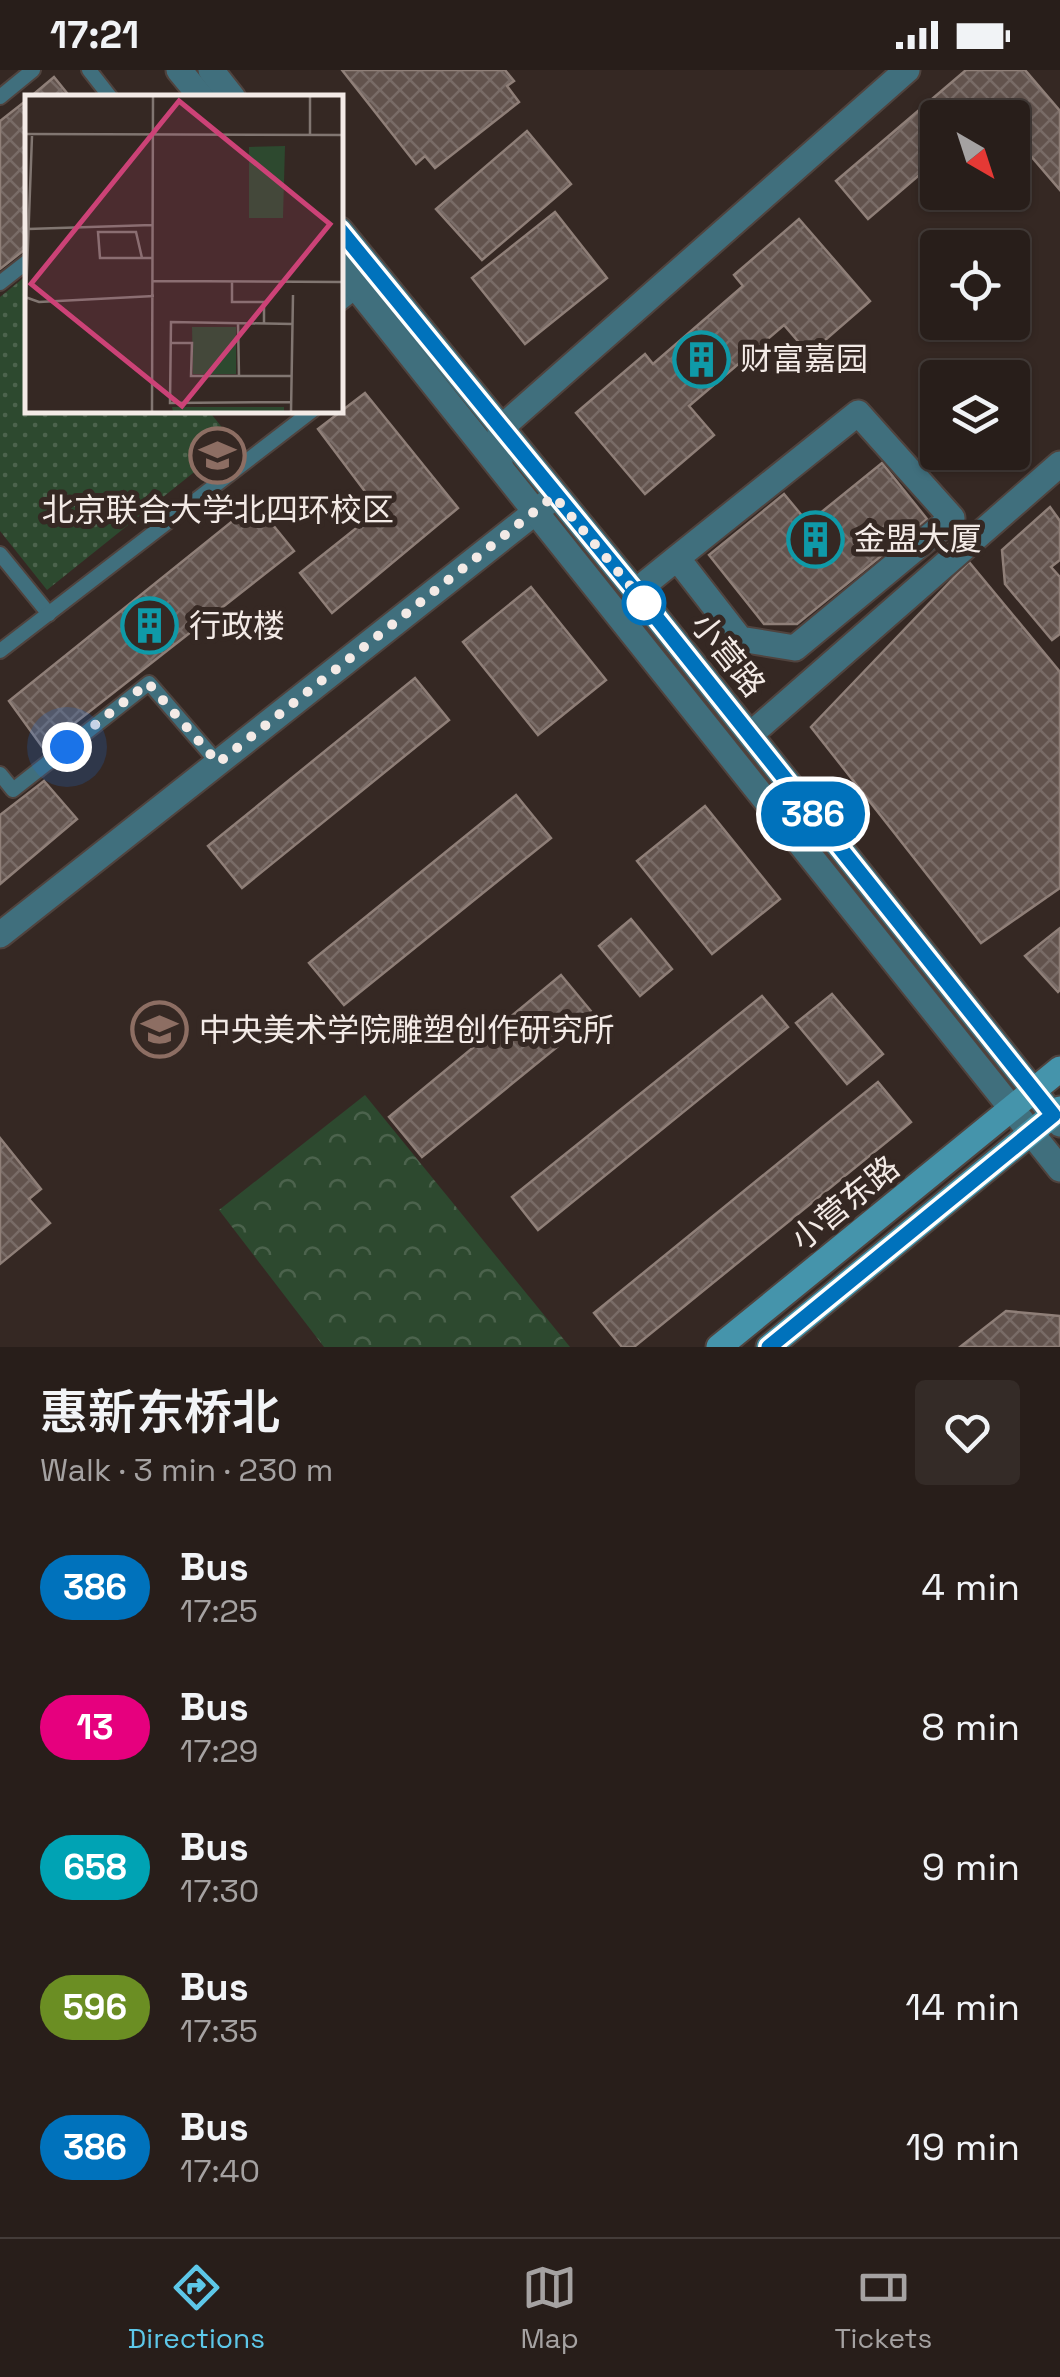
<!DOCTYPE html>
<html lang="en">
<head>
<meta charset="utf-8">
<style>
  :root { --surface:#281e1a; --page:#342b27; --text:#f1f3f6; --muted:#a5a2a2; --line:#443c39; --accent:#5dc7e8 }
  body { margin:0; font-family:"Space Grotesk","Noto Sans SC",sans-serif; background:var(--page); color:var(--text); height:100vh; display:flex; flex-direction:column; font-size:38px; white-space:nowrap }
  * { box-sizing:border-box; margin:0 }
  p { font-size:32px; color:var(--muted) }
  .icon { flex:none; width:55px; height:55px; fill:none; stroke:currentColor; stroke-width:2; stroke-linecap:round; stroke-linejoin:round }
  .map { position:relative; height:1277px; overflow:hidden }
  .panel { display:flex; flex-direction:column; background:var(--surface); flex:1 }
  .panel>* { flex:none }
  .badge { padding:0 20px; border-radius:32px; font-size:35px; line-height:65px }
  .needle { width:65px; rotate:141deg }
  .controls { position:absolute; left:920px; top:30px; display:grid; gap:20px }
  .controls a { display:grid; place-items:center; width:110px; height:110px; border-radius:10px; background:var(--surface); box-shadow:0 2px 8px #0004,0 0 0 2px var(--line); font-size:50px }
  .you { position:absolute; width:50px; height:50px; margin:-25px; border:8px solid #fff; border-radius:50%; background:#1a73e8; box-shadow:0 0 0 15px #1a73e833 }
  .map>.badge { position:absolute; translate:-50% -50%; box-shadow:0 0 0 5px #fff }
  .round { display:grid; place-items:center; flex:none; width:105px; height:105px; border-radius:10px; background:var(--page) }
  .headline { display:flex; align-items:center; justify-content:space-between; height:170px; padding:0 40px }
  h1 { font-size:48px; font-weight:600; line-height:75px }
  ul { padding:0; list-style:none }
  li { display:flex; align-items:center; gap:30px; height:140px; padding:0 40px }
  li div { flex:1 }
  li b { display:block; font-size:38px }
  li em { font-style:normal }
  li .badge { min-width:110px; font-weight:700; text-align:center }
  .status { display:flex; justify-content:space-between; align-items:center; height:70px; padding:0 50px; background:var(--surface); direction:ltr }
  .status svg { height:28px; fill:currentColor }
  .tab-bar { display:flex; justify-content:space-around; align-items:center; height:140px; border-top:2px solid var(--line); background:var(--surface); font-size:28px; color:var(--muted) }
  .tab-bar a { display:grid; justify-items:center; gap:5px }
  .tab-bar .selected { color:var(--accent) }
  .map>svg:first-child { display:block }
</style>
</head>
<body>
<div class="status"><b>17:21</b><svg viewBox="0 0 49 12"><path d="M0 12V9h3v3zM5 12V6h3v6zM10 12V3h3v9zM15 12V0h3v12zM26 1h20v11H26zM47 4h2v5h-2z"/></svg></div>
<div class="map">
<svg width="1060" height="1277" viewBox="0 0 1060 1277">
  <defs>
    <pattern id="grass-dots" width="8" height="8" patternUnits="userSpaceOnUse" patternTransform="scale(2.5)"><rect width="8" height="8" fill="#2d492f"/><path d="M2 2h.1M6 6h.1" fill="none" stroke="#4c634d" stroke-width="1.8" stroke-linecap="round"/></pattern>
    <pattern id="park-crowns" width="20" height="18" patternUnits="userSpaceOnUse" patternTransform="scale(2.5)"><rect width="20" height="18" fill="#2d492f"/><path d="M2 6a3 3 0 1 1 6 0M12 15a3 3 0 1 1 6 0" fill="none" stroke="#4c634d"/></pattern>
    <pattern id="building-cross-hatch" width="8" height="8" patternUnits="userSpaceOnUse" patternTransform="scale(2.5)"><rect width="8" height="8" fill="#62534d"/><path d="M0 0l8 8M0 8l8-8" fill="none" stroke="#796c67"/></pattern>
  </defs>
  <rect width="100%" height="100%" fill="#352823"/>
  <path fill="url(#grass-dots)" d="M27,205L28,340H208L233,371L47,520L0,461V227Z"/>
  <path fill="url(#park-crowns)" d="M365,1025L570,1277H324L219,1140Z"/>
  <g fill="url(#building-cross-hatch)" stroke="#8f7f78" stroke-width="2.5">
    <path d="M342,0H505L514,11L507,16L519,32L435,98L425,86L416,94Z"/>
    <path d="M966,0H1025L1060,41V120L1012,64V48H998L993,42L986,48H938V89L868,149L836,111Z"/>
    <path d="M54,7L71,28H29Z"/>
    <path d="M28,29V177L0,199V51Z"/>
    <path d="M527,61L571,114L482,190L436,139Z"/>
    <path d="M555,142L607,208L525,274L472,208Z"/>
    <path d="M799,149L870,231L809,284L784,255L689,336L714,365L645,424L576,343L645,284L653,294L743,216L734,205Z"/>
    <path d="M365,323L458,438L332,543L300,503L379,440L318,359Z"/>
    <path d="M882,393L927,449L797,554H764L709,485L784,424L808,453Z"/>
    <path d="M255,433L294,481L43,678L9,631Z"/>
    <path d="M1050,437L1060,451V490L1051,497L1060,507V564L1052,570L1005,514L1002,480Z"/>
    <path d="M969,492L1060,602V818L981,873L811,657Z"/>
    <path d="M531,517L606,610L538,665L463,572Z"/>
    <path d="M415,608L449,650L242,818L208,776Z"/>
    <path d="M44,711L77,749L0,814V745Z"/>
    <path d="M516,725L551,768L344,935L309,893Z"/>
    <path d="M705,736L780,829L712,884L637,791Z"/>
    <path d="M631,849L672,899L640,926L599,876Z"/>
    <path d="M1060,858V920L1058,922L1025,886Z"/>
    <path d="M561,905L595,946L422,1087L389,1047Z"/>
    <path d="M832,924L883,984L847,1014L796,953Z"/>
    <path d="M762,926L788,957L538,1160L512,1127Z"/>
    <path d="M878,1012L911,1052L634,1277H622L594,1243Z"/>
    <path d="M0,1068L41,1119L29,1129L50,1153L0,1194Z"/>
    <path d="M1006,1241L1060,1246V1277H960Z"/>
  </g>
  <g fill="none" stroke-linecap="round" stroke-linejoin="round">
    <defs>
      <g id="service">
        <path d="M89,0L111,28"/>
        <path d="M0,27L33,0"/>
        <path d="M0,213L28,191"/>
        <path d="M340,234L358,220"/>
        <path d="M0,484L49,544"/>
        <path d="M0,581L313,340"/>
        <path d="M0,704L13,720L149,613L218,693"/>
      </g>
      <g id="minor">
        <path d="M500,396V359L907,0"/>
        <path d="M635,522L677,488L740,569L795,578L952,448L858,343L677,488"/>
        <path d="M750,665L1060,394"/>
        <path d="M0,865L553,428"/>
      </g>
      <g id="tertiary">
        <path d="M179,0L202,28"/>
        <path d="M211,0L233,28"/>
        <path d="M340,160L648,537L1060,1054"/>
        <path d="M340,197L1060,1099"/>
      </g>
      <g id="secondary">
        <path d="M719,1277L1060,999"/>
        <path d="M769,1277L1060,1039"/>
      </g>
    </defs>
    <use href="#service" stroke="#50433e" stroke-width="18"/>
    <use href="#minor" stroke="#50433e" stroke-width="29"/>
    <use href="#tertiary" stroke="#50433e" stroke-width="29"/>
    <use href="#secondary" stroke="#50433e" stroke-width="29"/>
    <use href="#service" stroke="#406f7d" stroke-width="14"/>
    <use href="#minor" stroke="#406f7d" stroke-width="25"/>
    <use href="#tertiary" stroke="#406f7d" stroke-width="25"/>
    <use href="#secondary" stroke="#4594ab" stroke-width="25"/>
  </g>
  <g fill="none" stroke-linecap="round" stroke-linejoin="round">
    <defs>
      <path id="line" d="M340,160L648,537L1053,1045L769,1277"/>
    </defs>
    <use href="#line" stroke="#fff" stroke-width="22"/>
    <use href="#line" stroke="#0072bc" stroke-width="15"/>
    <path stroke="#f3eae6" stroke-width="10" stroke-dasharray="0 18" d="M67,677L148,613L218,693L554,426L648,537L644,533"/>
  </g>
  <defs>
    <symbol id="building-ring" viewBox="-11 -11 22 22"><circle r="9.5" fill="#352823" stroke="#0f9aa8" stroke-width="1.5"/><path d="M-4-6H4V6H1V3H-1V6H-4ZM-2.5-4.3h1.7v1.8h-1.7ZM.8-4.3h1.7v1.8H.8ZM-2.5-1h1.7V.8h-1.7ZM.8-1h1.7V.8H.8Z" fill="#0f9aa8"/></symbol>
    <symbol id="university-ring" viewBox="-11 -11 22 22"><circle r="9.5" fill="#352823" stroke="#8d6e63" stroke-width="1.5"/><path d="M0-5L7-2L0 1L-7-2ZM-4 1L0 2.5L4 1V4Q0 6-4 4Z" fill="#8d6e63"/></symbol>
  </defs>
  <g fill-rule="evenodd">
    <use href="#building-ring" x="670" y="258" width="63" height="63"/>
    <use href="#university-ring" x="186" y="354" width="63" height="63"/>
    <use href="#building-ring" x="784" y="438" width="63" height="63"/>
    <use href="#building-ring" x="118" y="524" width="63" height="63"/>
    <use href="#university-ring" x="128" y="928" width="63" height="63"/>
  </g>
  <circle fill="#fff" stroke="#0072bc" stroke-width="5" cx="644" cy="533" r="20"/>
  <g text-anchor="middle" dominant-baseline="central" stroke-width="10" stroke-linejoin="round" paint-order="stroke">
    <g font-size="32" fill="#f3eae6" stroke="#352823" text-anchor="start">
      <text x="740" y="289">财富嘉园</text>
      <text x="218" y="440" text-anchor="middle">北京联合大学北四环校区</text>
      <text x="854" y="469">金盟大厦</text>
      <text x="189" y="556">行政楼</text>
      <text x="199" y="960">中央美术学院雕塑创作研究所</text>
    </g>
    <g font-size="32" fill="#f3eae6" stroke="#352823">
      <text transform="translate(728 585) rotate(51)">小营路</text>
      <text transform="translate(845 1133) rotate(-39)">小营东路</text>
    </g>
  </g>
  <g transform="translate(25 25)">
    <rect width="318" height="318" fill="#352823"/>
    <path d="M167,232H211V279H168Z" fill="#2d492f"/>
    <path d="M260,51L258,123H224V52Z" fill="#2d492f"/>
    <path d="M147,312H259V317H148Z" fill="#2d492f"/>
    <path fill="none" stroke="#817671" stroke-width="2.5" d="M285,0V40M0,39L318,40M3,134L127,130M117,163H75L73,137H111L117,163H127M128,186L318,187M207,187V207H239V229M0,202L14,207L129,201M213,228L214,281H267M0,230L7,41M146,248H167L166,281H214M266,307L145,308L146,227L268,229M127,317L128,0M266,317L268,200"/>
    <path fill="#cc4277" fill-opacity="0.15" stroke="#cc4277" stroke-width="5" d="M154,6L305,129L157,311L6,189Z"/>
    <rect width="318" height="318" fill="none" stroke="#f3eae6" stroke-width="5"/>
  </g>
</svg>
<div class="controls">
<a><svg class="needle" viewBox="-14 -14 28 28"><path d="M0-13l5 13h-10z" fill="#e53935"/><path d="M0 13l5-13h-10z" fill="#a5a2a2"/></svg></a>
<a><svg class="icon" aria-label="locate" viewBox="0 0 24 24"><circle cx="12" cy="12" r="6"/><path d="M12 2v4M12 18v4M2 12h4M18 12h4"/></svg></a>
<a><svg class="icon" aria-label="layers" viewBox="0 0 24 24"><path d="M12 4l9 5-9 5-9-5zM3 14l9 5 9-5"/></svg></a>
</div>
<div class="you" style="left:67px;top:677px"></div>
<b class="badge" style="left:813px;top:744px;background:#0072bc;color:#fff">386</b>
</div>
<section class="panel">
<div class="headline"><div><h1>惠新东桥北</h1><p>Walk · 3 min · 230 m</p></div><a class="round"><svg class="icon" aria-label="heart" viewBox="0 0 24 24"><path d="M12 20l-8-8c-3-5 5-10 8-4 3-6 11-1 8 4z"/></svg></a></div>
<ul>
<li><span class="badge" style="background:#0072bc;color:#fff">386</span><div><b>Bus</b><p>17:25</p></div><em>4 min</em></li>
<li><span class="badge" style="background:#e6007e;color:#fff">13</span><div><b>Bus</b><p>17:29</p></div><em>8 min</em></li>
<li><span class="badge" style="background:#00a3b4;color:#fff">658</span><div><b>Bus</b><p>17:30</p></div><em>9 min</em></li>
<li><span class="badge" style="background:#6b8e23;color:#fff">596</span><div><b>Bus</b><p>17:35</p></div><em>14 min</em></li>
<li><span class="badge" style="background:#0072bc;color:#fff">386</span><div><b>Bus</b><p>17:40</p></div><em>19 min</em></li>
</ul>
</section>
<nav class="tab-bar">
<a class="selected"><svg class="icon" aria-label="directions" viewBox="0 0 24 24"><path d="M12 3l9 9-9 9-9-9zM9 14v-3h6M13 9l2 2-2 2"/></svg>Directions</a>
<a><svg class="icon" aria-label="map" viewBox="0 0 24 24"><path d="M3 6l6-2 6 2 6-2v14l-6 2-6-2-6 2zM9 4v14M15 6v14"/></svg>Map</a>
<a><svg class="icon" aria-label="tickets" viewBox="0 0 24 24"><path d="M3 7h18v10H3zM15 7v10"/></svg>Tickets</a>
</nav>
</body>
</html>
